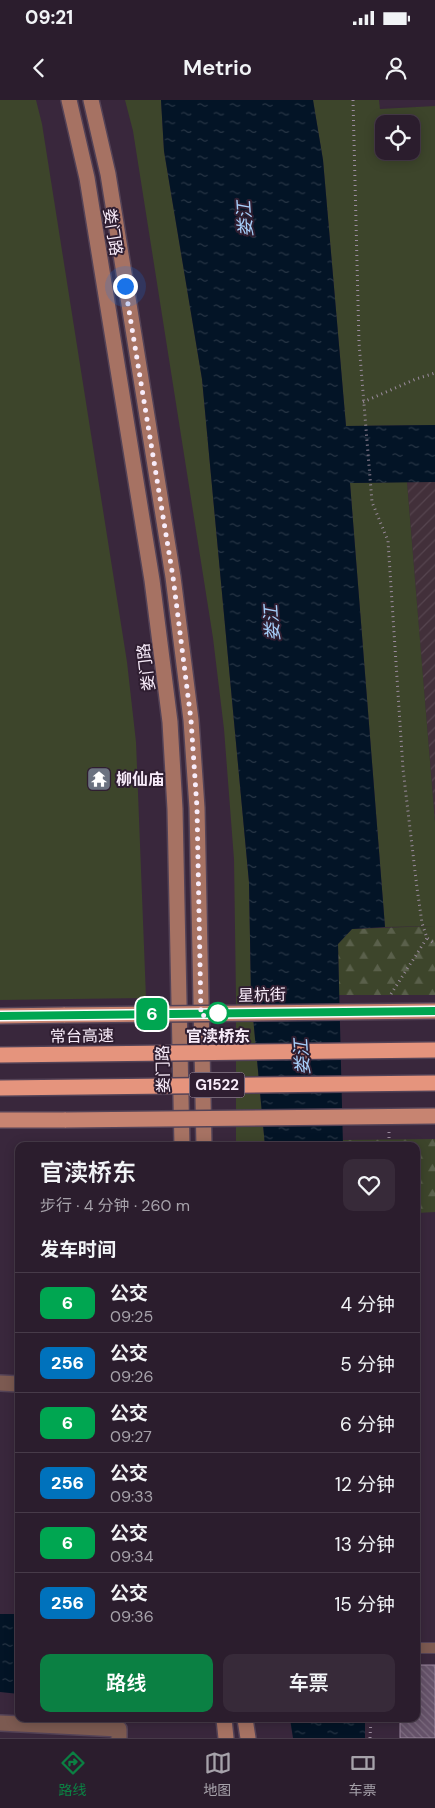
<!DOCTYPE html>
<html lang="zh">
<head>
<meta charset="utf-8">
<style>
  :root { --surface:#2b1d2d; --page:#372a39; --text:#f1f3f6; --muted:#a6a2aa; --line:#473b49; --accent:#0b8043 }
  body { margin:0; font-family:"DM Sans","Noto Sans SC",sans-serif; background:var(--page); color:var(--text); height:100vh; display:flex; flex-direction:column; font-size:19px; white-space:nowrap }
  * { box-sizing:border-box; margin:0 }
  p { font-size:16px; color:var(--muted) }
  .icon { flex:none; width:28px; height:28px; fill:none; stroke:currentColor; stroke-width:2; stroke-linecap:round; stroke-linejoin:round }
  .map { position:relative; flex:1; overflow:hidden }
  .drawer { position:absolute; left:15px; top:1042px; width:405px; height:580px; display:flex; flex-direction:column; background:var(--surface); border-radius:10px; box-shadow:0 2px 12px #0003,0 0 0 1px var(--line) }
  .drawer>* { flex:none }
  .badge { padding:0 10px; border-radius:8px; font-size:18px; line-height:32px }
  .buttons { position:absolute; left:375px; top:15px; display:grid; gap:10px }
  .buttons a { display:grid; place-items:center; width:45px; height:45px; border-radius:10px; background:var(--surface); box-shadow:0 2px 12px #0003,0 0 0 1px var(--line); font-size:25px }
  .you { position:absolute; width:25px; height:25px; margin:-12px; border:4px solid #fff; border-radius:50%; background:#1a73e8; box-shadow:0 0 0 8px #1a73e833 }
  .map>.badge { position:absolute; translate:-50% -50%; box-shadow:0 0 0 2px #fff }
  h2 { padding:0 25px; font-size:19px; line-height:45px }
  .round { display:grid; place-items:center; flex:none; width:52px; height:52px; border-radius:10px; background:var(--page) }
  .headline { display:flex; align-items:center; justify-content:space-between; height:85px; padding:0 25px }
  h1 { font-size:24px; font-weight:600; line-height:38px }
  .button { display:flex; gap:10px; margin-top:auto; padding:10px 25px }
  .button a { flex:1; height:58px; border-radius:10px; background:var(--accent); color:#fff; font-size:20px; font-weight:600; line-height:58px; text-align:center }
  .button a+a { background:var(--page); color:var(--text) }
  ul { padding:0; list-style:none }
  li { display:flex; align-items:center; gap:15px; height:60px; padding:0 25px; border-top:1px solid var(--line) }
  li div { flex:1 }
  li b { display:block; font-size:19px }
  li em { font-style:normal }
  li .badge { min-width:55px; font-weight:700; text-align:center }
  .status { display:flex; justify-content:space-between; align-items:center; height:35px; padding:0 25px; background:var(--surface); direction:ltr }
  .status svg { height:14px; fill:currentColor }
  header { display:flex; justify-content:space-between; align-items:center; height:65px; padding:0 25px; background:var(--surface); font-size:22px; font-weight:600 }
  .dock { display:flex; justify-content:space-around; align-items:center; height:70px; border-top:1px solid var(--line); background:var(--surface); font-size:14px; color:var(--muted) }
  .dock a { display:grid; justify-items:center; gap:2px }
  .dock .on { color:var(--accent) }
  .map>svg:first-child { display:block }
</style>
</head>
<body>
<div class="status"><b>09:21</b><svg viewBox="0 0 49 12"><path d="M0 12V9h3v3zM5 12V6h3v6zM10 12V3h3v9zM15 12V0h3v12zM26 1h20v11H26zM47 4h2v5h-2z"/></svg></div>
<header><svg class="icon" aria-label="back" viewBox="0 0 24 24"><path d="M15 5l-7 7 7 7"/></svg>Metrio<svg class="icon" aria-label="person" viewBox="0 0 24 24"><circle cx="12" cy="8" r="4"/><path d="M4 21q1-7 8-7t8 7"/></svg></header>
<div class="map">
<svg width="435" height="1638" viewBox="0 0 435 1638">
  <defs>
    <pattern id="industrial-furrows" width="10" height="10" patternUnits="userSpaceOnUse" patternTransform="scale(1.25)"><rect width="10" height="10" fill="#42303a"/><path d="M-1 1l2-2M0 10L10 0M9 11l2-2" fill="none" stroke="#55444e"/></pattern>
    <pattern id="forest-firs" width="22" height="20" patternUnits="userSpaceOnUse" patternTransform="scale(1.25)"><rect width="22" height="20" fill="#3d452b"/><path d="M5 1l3.5 6h-7zM16 11l3.5 6h-7z" fill="#5a604b"/></pattern>
    <pattern id="water-ripples" width="26" height="14" patternUnits="userSpaceOnUse" patternTransform="scale(1.25)"><rect width="26" height="14" fill="#031426"/><path d="M2 4q2-2 4 0t4 0M15 11q2-2 4 0t4 0" fill="none" stroke="#283646"/></pattern>
    <pattern id="building-back-hatch" width="6" height="6" patternUnits="userSpaceOnUse" patternTransform="scale(1.25)"><rect width="6" height="6" fill="#655269"/><path d="M-1 5l2 2M0 0l6 6M5-1l2 2" fill="none" stroke="#7c6b7f"/></pattern>
  </defs>
  <rect width="100%" height="100%" fill="#39273c"/>
  <path fill="url(#industrial-furrows)" d="M435,381V722L407,382Z"/>
  <g fill="#3d452b" fill-rule="evenodd">
    <path d="M0,0H36L42,24L127,562L136,642L146,898L0,900Z"/>
    <path d="M125,0H161L164,51L202,279L249,782L251,895L265,1046H236V898L234,759L224,629L213,538L133,31Z"/>
    <path d="M313,0H379L380,9L435,6V325L346,326L323,60ZM384,24H411V51H384Z"/>
    <path d="M407,382L435,722V826L385,827L350,383Z"/>
  </g>
  <g fill="url(#forest-firs)">
    <path d="M435,826V895H339L338,844L352,829Z"/>
    <path d="M435,1039V1112L416,1113V1046H343V1040Z"/>
  </g>
  <g fill="url(#water-ripples)">
    <path d="M161,0H313L323,60L346,326L435,325V382L350,383L385,827L352,829L338,844L343,1046H265L251,895L249,782L202,279L164,51Z"/>
    <path d="M0,1514H19V1594L0,1592Z"/>
    <path d="M290,1619H365V1638H293Z"/>
  </g>
  <path fill="url(#building-back-hatch)" stroke="#9b869e" d="M416,1565H435V1638H400V1619H416Z"/>
  <g fill="none" stroke-linecap="round" stroke-linejoin="round">
    <defs>
      <path id="lane" d="M416,1548H435"/>
      <g id="street">
        <path d="M0,1283L19,1284"/>
        <path d="M0,1623L119,1629V1638"/>
      </g>
      <g id="secondary">
        <path d="M69,0L87,78L152,480L170,622L175,709L182,1046"/>
        <path d="M91,0L108,74L173,477L191,620L197,708L204,1046"/>
        <path d="M224,1619L226,1638"/>
        <path d="M245,1619L248,1638"/>
      </g>
      <g id="primary">
        <path d="M0,916L65,915"/>
        <path d="M0,1020H66"/>
      </g>
    </defs>
    <use href="#lane" stroke="#544357" stroke-width="12"/>
    <use href="#street" stroke="#544357" stroke-width="18"/>
    <use href="#secondary" stroke="#544357" stroke-width="18"/>
    <use href="#primary" stroke="#544357" stroke-width="18"/>
    <g stroke="#9a8b9d" stroke-width="3" stroke-dasharray="1 4" stroke-linecap="butt">
      <path d="M353,0L359,243L372,402L388,441L403,669L417,788L422,823L427,838L435,844"/>
      <path d="M363,302L416,279L435,273"/>
      <path d="M391,894L427,838"/>
      <path d="M389,1032V1046"/>
      <path d="M370,1638L371,1619"/>
    </g>
    <use href="#lane" stroke="#7c5a51" stroke-width="10"/>
    <use href="#street" stroke="#7c5a51" stroke-width="15"/>
    <use href="#secondary" stroke="#a67263" stroke-width="15"/>
    <use href="#primary" stroke="#c78471" stroke-width="15"/>
    <defs>
      <g id="primary-bridge">
        <path d="M65,915L435,911"/>
        <path d="M66,1020L435,1016"/>
      </g>
      <g id="highway-bridge">
        <path d="M0,955L435,950"/>
        <path d="M0,988L435,983"/>
      </g>
    </defs>
    <use href="#primary-bridge" stroke="#544357" stroke-width="18" stroke-linecap="butt"/>
    <use href="#highway-bridge" stroke="#544357" stroke-width="18" stroke-linecap="butt"/>
    <use href="#primary-bridge" stroke="#c78471" stroke-width="15"/>
    <use href="#highway-bridge" stroke="#e5947d" stroke-width="15"/>
  </g>
  <g fill="none" stroke-linecap="round" stroke-linejoin="round">
    <defs>
      <path id="line" d="M0,916L435,911"/>
    </defs>
    <use href="#line" stroke="#fff" stroke-width="11"/>
    <use href="#line" stroke="#00a651" stroke-width="8"/>
    <path stroke="#f8ecfa" stroke-width="5" stroke-dasharray="0 9" d="M125,186L173,477L191,620L197,708L201,916L218,913"/>
  </g>
  <defs>
    <symbol id="temple-square" viewBox="-11 -11 22 22"><rect x="-9" y="-9" width="18" height="18" rx="4" fill="#6b7280" stroke="#2f1e31"/><path d="M0-6L5-2H3V0L6.5 2.5H4V6H1.5V3h-3V6H-4V2.5H-6.5L-3 0V-2H-5Z" fill="#fff"/></symbol>
  </defs>
  <g fill-rule="evenodd">
    <use href="#temple-square" x="85" y="665" width="28" height="28"/>
  </g>
  <circle fill="#fff" stroke="#00a651" stroke-width="2.5" cx="218" cy="913" r="10"/>
  <g text-anchor="middle" dominant-baseline="central" stroke-width="4" stroke-linejoin="round" paint-order="stroke">
    <rect fill="#2f1e31" stroke="#bcaebe" stroke-width="1" x="189.5" y="972.5" width="55" height="25" rx="4"/>
    <g font-size="15" font-weight="bold" fill="#f8ecfa">
      <text x="217" y="985">G1522</text>
    </g>
    <g font-size="16" fill="#f8ecfa" stroke="#2f1e31">
      <text transform="translate(113 132) rotate(81)">娄门路</text>
      <text transform="translate(146 567) rotate(-97)">娄门路</text>
      <text transform="translate(262 895) rotate(-1)">星杭街</text>
      <text transform="translate(82 936) rotate(-1)">常台高速</text>
      <text transform="translate(163 969) rotate(-91)">娄门路</text>
    </g>
    <g font-size="16" font-weight="bold" fill="#f8ecfa" stroke="#2f1e31" text-anchor="start">
      <text x="116" y="679">柳仙庙</text>
    </g>
    <g font-size="16" font-weight="bold" fill="#f8ecfa" stroke="#2f1e31">
      <text x="218" y="936">官渎桥东</text>
    </g>
    <g font-size="18" font-style="italic" fill="#a7cffa" stroke="#2f1e31">
      <text transform="translate(245 119) rotate(-94)">娄江</text>
      <text transform="translate(272 523) rotate(-94)">娄江</text>
      <text transform="translate(302 957) rotate(-94)">娄江</text>
    </g>
  </g>
</svg>
<div class="buttons">
<a><svg class="icon" aria-label="locate" viewBox="0 0 24 24"><circle cx="12" cy="12" r="6"/><path d="M12 2v4M12 18v4M2 12h4M18 12h4"/></svg></a>
</div>
<div class="you" style="left:125px;top:186px"></div>
<b class="badge" style="left:152px;top:914px;background:#00a651;color:#fff">6</b>
<section class="drawer">
<div class="headline"><div><h1>官渎桥东</h1><p>步行 · 4 分钟 · 260 m</p></div><a class="round"><svg class="icon" aria-label="heart" viewBox="0 0 24 24"><path d="M12 20l-8-8c-3-5 5-10 8-4 3-6 11-1 8 4z"/></svg></a></div>
<h2>发车时间</h2>
<ul>
<li><span class="badge" style="background:#00a651;color:#fff">6</span><div><b>公交</b><p>09:25</p></div><em>4 分钟</em></li>
<li><span class="badge" style="background:#0072bc;color:#fff">256</span><div><b>公交</b><p>09:26</p></div><em>5 分钟</em></li>
<li><span class="badge" style="background:#00a651;color:#fff">6</span><div><b>公交</b><p>09:27</p></div><em>6 分钟</em></li>
<li><span class="badge" style="background:#0072bc;color:#fff">256</span><div><b>公交</b><p>09:33</p></div><em>12 分钟</em></li>
<li><span class="badge" style="background:#00a651;color:#fff">6</span><div><b>公交</b><p>09:34</p></div><em>13 分钟</em></li>
<li><span class="badge" style="background:#0072bc;color:#fff">256</span><div><b>公交</b><p>09:36</p></div><em>15 分钟</em></li>
</ul>
<div class="button"><a>路线</a><a>车票</a></div>
</section>
</div>
<nav class="dock">
<a class="on"><svg class="icon" aria-label="directions" viewBox="0 0 24 24"><path d="M12 3l9 9-9 9-9-9zM9 14v-3h6M13 9l2 2-2 2"/></svg>路线</a>
<a><svg class="icon" aria-label="map" viewBox="0 0 24 24"><path d="M3 6l6-2 6 2 6-2v14l-6 2-6-2-6 2zM9 4v14M15 6v14"/></svg>地图</a>
<a><svg class="icon" aria-label="tickets" viewBox="0 0 24 24"><path d="M3 7h18v10H3zM15 7v10"/></svg>车票</a>
</nav>
</body>
</html>
